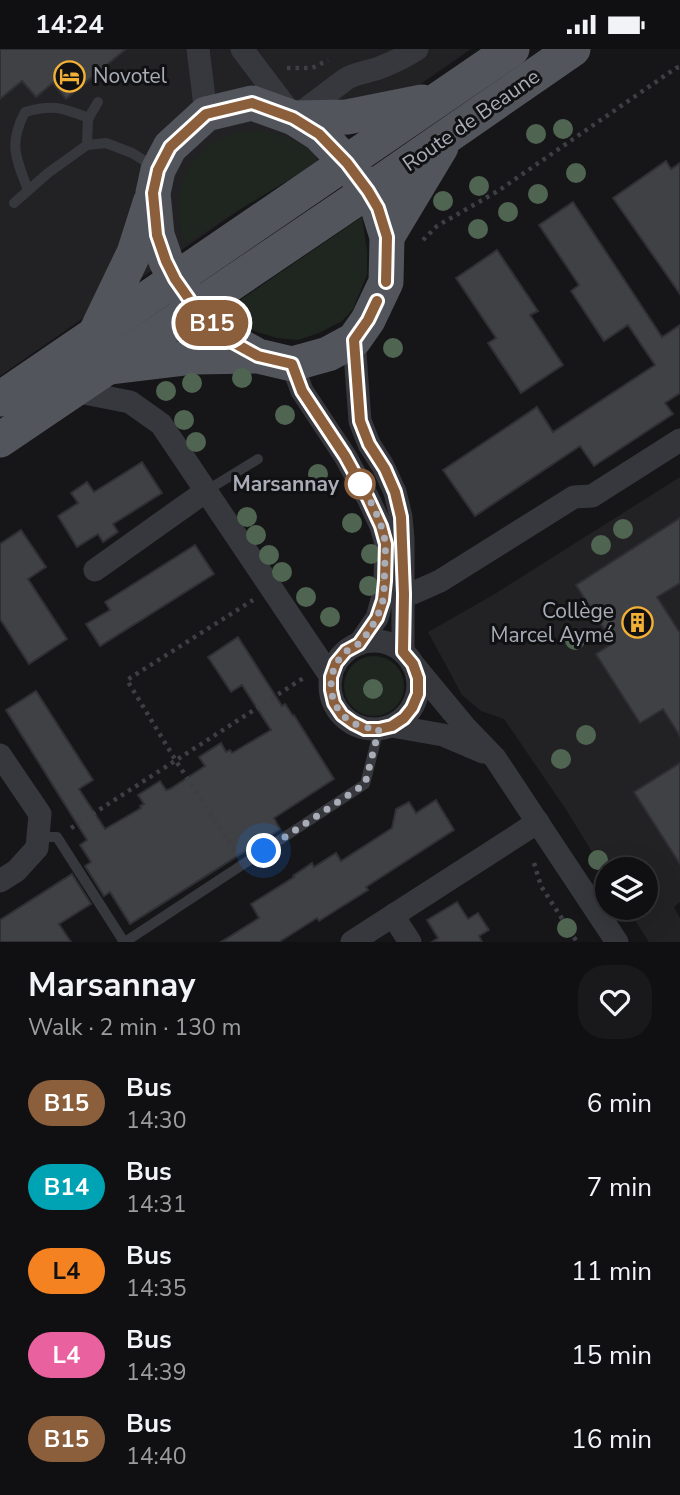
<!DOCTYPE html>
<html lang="en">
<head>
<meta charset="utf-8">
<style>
  :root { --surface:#101012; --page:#19191b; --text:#f1f3f6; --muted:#9c9d9f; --line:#303032 }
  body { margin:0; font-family:"Nunito Sans",sans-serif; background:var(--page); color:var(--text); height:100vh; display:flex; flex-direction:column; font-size:26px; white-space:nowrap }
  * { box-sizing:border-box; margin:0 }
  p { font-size:23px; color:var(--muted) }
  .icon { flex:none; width:38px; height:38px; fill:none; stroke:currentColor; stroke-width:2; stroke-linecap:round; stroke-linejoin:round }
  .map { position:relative; height:893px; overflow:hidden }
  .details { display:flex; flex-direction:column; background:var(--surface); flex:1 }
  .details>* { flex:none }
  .badge { padding:0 14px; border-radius:23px; font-size:24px; line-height:46px }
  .buttons { position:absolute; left:595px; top:808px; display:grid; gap:14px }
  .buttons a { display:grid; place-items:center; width:63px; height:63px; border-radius:50%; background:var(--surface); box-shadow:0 7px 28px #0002,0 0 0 2px var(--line); font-size:35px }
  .you { position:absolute; width:35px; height:35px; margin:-18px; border:5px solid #fff; border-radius:50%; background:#1a73e8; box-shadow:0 0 0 10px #1a73e833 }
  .map>.badge { position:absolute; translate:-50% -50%; box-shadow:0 0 0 4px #fff }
  .round { display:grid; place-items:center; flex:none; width:74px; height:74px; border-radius:28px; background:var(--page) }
  .head { display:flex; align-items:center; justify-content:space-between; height:119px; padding:0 28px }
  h1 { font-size:33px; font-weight:700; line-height:52px }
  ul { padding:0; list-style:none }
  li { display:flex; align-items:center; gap:21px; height:84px; padding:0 28px }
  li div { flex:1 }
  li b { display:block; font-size:26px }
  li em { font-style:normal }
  li .badge { min-width:77px; font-weight:700; text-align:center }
  .status { display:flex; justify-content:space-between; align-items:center; height:49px; padding:0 35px; background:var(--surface); direction:ltr }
  .status svg { height:19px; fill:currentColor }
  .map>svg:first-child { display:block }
</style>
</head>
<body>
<div class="status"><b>14:24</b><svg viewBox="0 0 49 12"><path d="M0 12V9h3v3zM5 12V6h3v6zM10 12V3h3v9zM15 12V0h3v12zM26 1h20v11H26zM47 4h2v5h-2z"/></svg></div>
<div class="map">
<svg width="680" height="893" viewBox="0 0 680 893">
  <rect width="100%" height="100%" fill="#161618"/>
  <g fill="#222225">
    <path d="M0,0H471L0,327Z"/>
    <path d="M680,428V853L674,858L680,869V893H649L627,859H646V821H607V827L565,759L504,670L481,662L462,646L428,583L493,546Z"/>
  </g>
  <g fill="#1e261f">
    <path d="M259,81L285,88L306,98L320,112L185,194C170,148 182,103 231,86C240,83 250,82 259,81Z"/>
    <path d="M362,168L367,202V226L353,260L342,272L319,284L298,291L277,289L252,281L227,260Z"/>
    <circle cx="374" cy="637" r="30"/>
  </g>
  <g fill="#404145" stroke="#303034" stroke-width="2">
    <path d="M0,0H126L66,50L53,34L36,48L22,32L0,50Z"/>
    <path d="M666,112L671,120L680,114V245L613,149Z"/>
    <path d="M573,153L662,288L680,276V344L665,354L673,365L594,417L580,397L475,467L443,421L537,358L553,383L655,316L628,276L604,292L571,242L579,236L539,176Z"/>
    <path d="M497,201L538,262L530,266L563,316L521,344L488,294L496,289L456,229Z"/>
    <path d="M142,413L162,444L113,475L118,483L103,493L98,485L77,498L58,467L78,454L71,444L87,433L94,443Z"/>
    <path d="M680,469V534L657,548L680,584V687L663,660L640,674L596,605L613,594L576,536Z"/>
    <path d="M21,481L46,518L28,530L67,590L29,615L0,570V495Z"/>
    <path d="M195,496L214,525L100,597L86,575L110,561L105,553Z"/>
    <path d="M238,588L282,657L285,655L293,667L294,666L334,730L274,769L280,780L130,875L110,843L104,847L85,817L91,813L80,796L87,791L6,661L36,642L93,731L79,740L105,780L141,759L140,757L144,755L138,746L160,732L166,741L170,740L205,717L199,708L221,694L226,703L230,701L232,704L271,681L242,636L231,643L208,608Z"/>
    <path d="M680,714V815L634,743Z"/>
    <path d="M436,751L454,781L366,838L368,841L319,872L317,869L279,893H221L259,869L251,855L294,828L293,827L312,814L314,818L336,804L341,812L392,779L396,760L409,753L416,764Z"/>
    <path d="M72,825L91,855L59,875L71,893H0V871Z"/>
    <path d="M457,853L468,870L478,864L489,881L479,887L482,893H432L438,889L427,871Z"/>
  </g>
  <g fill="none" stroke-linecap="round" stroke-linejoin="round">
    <g stroke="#3d3f44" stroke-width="4.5" stroke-dasharray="3.5 5" stroke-linecap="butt">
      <path d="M287,19H312L328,11"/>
      <path d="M423,191L437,177L498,142L676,19L680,18"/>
      <path d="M71,779L305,628"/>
      <path d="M235,802L176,712L127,631L253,551"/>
      <path d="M534,814L541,837L577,893"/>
    </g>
    <g stroke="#37383d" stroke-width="10">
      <path d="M87,96L88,70L98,53"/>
      <path d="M28,141C16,109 8,95 25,63C54,55 62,59 89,69"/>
      <path d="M14,154L48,124L87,96L106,94L132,104L153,117"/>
      <path d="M206,442L258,410"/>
      <path d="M38,788H57L124,893"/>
      <path d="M125,893L365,735L379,680"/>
    </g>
    <g stroke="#37383d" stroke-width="23">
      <path d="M198,0L206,65"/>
      <path d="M242,0L294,69L346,30C356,24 368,23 379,19C392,14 405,8 417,0"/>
      <path d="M354,291L360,372L369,395L383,417L395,443L401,468L403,490V603"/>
      <path d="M292,315L302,342L345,407L368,449L381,477L386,495L385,532L382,551L377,569L359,595"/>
      <path d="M74,342L130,353L161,375L331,628"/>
      <path d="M95,521L206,442"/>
      <path d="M404,545L413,544L440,532L574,448L592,447L680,391"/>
      <circle cx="374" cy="636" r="44"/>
      <path d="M413,615L466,679L495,709L617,893"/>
      <path d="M392,677L443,686L483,703"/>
      <path d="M0,706L40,765L37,799L16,822L0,832"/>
      <path d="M395,865L399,876L410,893"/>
      <path d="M352,893L538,773"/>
    </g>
    <g stroke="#53555c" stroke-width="35">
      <path d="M294,69L347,68L422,53"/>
      <path d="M387,188L441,98"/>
      <path d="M96,283L134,204L150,154"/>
      <path d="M111,318L194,308L258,307L292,315L328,305L354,291L368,271L386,233L387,188L378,159L368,142L347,114L319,85L294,69L252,54L206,65L170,98L158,121L153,144L157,186L166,212L175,230L196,259L229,291L258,307"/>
      <path d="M0,350L512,0"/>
      <path d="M0,391L368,142L573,0"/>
    </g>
  </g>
  <g fill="#506452">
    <circle cx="563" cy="80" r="10"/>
    <circle cx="536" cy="85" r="10"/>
    <circle cx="576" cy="124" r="10"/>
    <circle cx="479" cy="137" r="10"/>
    <circle cx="538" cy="145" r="10"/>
    <circle cx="443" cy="152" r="10"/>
    <circle cx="508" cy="163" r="10"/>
    <circle cx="478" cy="180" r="10"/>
    <circle cx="393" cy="299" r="10"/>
    <circle cx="242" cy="329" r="10"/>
    <circle cx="192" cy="334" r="10"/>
    <circle cx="166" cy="342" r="10"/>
    <circle cx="285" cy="366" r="10"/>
    <circle cx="184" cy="371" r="10"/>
    <circle cx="196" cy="393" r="10"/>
    <circle cx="318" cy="425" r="10"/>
    <circle cx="247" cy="468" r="10"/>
    <circle cx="352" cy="474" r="10"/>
    <circle cx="623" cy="480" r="10"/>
    <circle cx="256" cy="486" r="10"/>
    <circle cx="601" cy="496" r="10"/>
    <circle cx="371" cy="505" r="10"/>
    <circle cx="269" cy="506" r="10"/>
    <circle cx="282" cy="523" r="10"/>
    <circle cx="369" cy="537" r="10"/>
    <circle cx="306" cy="548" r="10"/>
    <circle cx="330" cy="568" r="10"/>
    <circle cx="575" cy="591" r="10"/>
    <circle cx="373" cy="640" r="10"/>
    <circle cx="586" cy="686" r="10"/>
    <circle cx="561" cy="710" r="10"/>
    <circle cx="598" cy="811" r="10"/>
    <circle cx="567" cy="879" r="10"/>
  </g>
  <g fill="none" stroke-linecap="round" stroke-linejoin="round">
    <defs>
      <path id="line" d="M377,252L368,271L354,291L360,372L369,395L385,420L395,443L401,468L404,545L403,603L413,615L418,629V645L412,659L404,669L392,677L379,680H365L353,674L342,666L334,654L331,641V628L336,614L346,602L359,595L377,569L383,551L385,532L386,495L381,477L368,449L345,407L302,342L292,315L258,307L229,291L196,260L175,230L166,212L157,186L153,144L158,121L170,98L206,65L252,54L293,69L319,85L347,114L368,142L378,159L387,188L386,233"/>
    </defs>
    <use href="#line" stroke="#fff" stroke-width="16"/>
    <use href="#line" stroke="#8b5e3c" stroke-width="10"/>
    <path stroke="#a8adb8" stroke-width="7" stroke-dasharray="0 12.6" d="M264,802L365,735L379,680C362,679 348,675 338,660C326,642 330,615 347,602C351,599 357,597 360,593C371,582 379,566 383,551C385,538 384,526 385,513C385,506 386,499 385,492C381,469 368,448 357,428L360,435"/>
  </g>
  <defs>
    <symbol id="hotel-ring" viewBox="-11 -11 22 22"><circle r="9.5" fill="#111113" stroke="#f2b134" stroke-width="1.5"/><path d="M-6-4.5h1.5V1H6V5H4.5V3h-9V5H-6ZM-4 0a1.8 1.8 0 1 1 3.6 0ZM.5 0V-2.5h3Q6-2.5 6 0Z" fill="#f2b134"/></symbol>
    <symbol id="building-ring" viewBox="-11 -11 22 22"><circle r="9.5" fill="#111113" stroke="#f2b134" stroke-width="1.5"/><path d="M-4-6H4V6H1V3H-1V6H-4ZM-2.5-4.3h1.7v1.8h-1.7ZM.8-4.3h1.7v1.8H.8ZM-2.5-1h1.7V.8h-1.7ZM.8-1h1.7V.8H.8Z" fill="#f2b134"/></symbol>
  </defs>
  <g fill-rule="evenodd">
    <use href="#hotel-ring" x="52" y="10" width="35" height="35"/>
    <use href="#building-ring" x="620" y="556" width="35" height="35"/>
  </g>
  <circle fill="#fff" stroke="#8b5e3c" stroke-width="3.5" cx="360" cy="435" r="14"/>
  <g text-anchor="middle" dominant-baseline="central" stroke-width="6" stroke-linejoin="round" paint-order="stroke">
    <g font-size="21" fill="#a8adb8" stroke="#111113" text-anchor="start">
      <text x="93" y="27">Novotel</text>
      <text x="614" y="562" text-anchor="end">Collège<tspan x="614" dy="24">Marcel Aymé</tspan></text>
    </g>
    <g font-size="21" fill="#a8adb8" stroke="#111113">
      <text transform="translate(471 71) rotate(-35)">Route de Beaune</text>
    </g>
    <g font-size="21" font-weight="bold" fill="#a8adb8" stroke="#111113" text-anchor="end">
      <text x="339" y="435">Marsannay</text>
    </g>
  </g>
</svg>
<div class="buttons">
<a><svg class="icon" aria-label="layers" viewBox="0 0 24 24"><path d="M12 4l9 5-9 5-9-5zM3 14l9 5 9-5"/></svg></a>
</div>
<div class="you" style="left:264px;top:802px"></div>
<b class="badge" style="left:212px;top:274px;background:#8b5e3c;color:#fff">B15</b>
</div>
<section class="details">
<div class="head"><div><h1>Marsannay</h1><p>Walk · 2 min · 130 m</p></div><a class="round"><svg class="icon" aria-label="heart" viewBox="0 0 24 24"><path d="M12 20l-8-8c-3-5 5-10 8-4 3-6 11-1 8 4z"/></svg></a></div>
<ul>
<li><span class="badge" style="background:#8b5e3c;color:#fff">B15</span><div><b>Bus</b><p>14:30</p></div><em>6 min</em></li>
<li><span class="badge" style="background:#00a3b4;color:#fff">B14</span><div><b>Bus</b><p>14:31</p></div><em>7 min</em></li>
<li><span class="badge" style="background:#f58220;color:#111">L4</span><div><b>Bus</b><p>14:35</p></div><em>11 min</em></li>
<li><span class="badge" style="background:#ea619f;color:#fff">L4</span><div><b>Bus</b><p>14:39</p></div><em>15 min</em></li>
<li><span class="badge" style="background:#8b5e3c;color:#fff">B15</span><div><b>Bus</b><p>14:40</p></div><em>16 min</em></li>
</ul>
</section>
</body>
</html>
